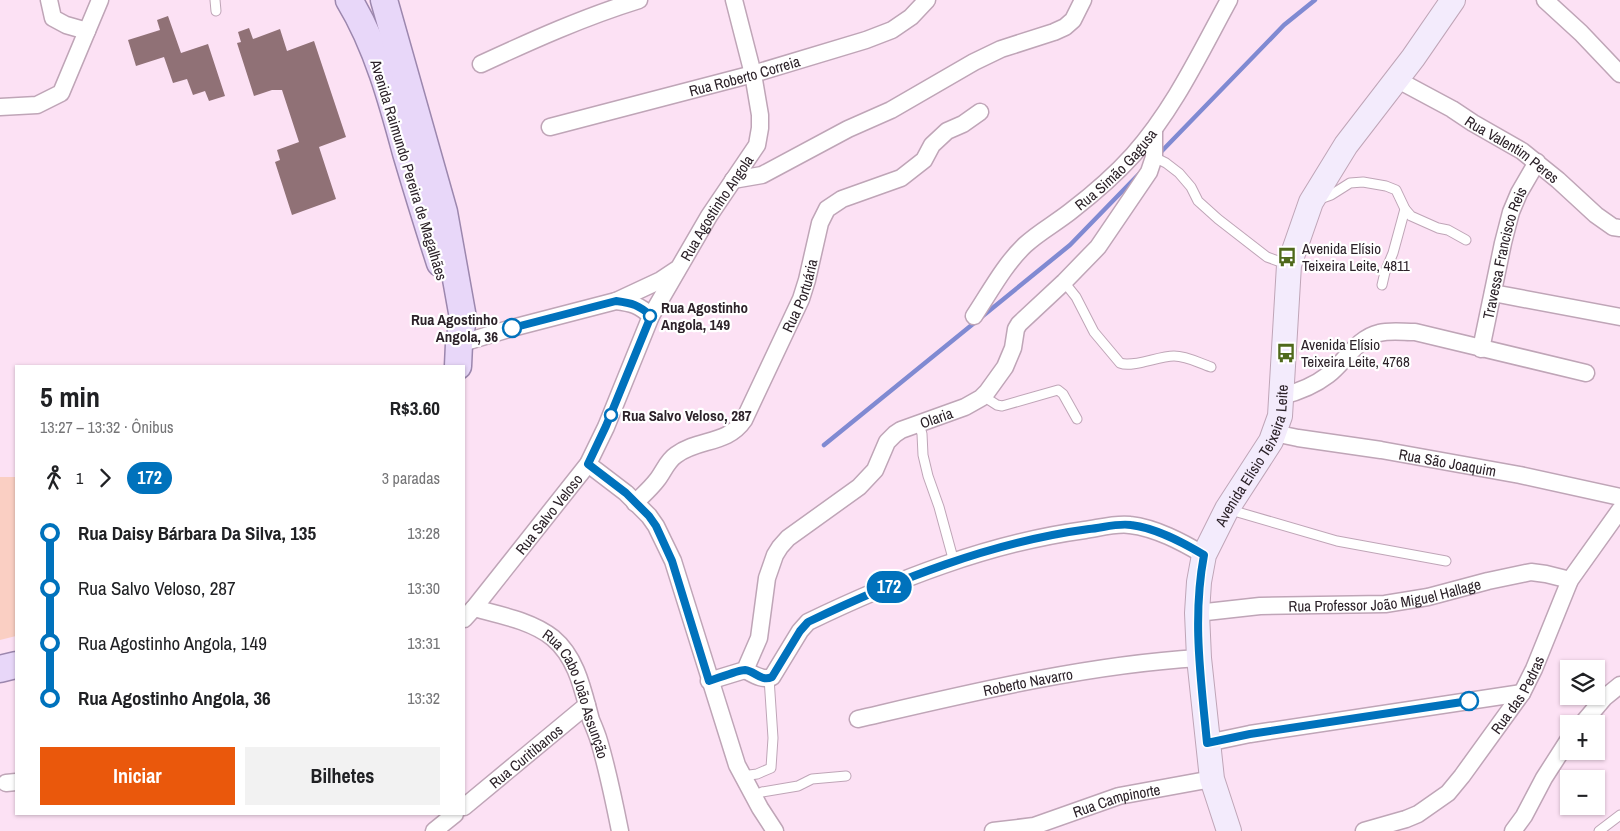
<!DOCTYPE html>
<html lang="pt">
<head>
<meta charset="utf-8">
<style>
  :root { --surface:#fff; --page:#f2f2f2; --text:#202124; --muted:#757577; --accent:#ea580c }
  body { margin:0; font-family:"Archivo Narrow",sans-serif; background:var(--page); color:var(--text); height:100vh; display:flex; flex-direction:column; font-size:19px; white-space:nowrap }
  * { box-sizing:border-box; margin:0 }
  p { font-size:16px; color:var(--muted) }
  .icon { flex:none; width:28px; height:28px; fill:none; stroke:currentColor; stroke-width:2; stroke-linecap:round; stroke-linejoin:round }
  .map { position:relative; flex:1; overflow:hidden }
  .panel { position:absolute; left:15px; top:365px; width:450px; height:450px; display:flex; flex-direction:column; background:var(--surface); border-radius:0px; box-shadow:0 1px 4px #0004 }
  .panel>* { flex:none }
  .badge { padding:0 10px; border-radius:16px; font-size:18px; line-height:32px }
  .buttons { position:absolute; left:1560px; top:660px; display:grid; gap:10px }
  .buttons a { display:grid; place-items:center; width:45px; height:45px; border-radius:0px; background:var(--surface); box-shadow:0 1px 4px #0004; font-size:25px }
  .map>.badge { position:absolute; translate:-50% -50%; box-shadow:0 0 0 2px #fff }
  .legs { display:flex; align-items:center; gap:8px; height:55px; padding:0 25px; font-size:16px }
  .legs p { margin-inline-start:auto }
  .overview { display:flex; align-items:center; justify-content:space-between; height:85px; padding:0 25px }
  h1 { font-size:28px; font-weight:800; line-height:38px }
  .cta { display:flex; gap:10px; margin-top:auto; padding:10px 25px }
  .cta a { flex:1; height:58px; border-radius:0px; background:var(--accent); color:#fff; font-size:20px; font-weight:800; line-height:58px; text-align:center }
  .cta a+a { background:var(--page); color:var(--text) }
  ul { padding:0 25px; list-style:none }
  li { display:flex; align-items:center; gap:18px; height:55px; font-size:19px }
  li i { display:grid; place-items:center; width:8px; height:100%; margin:0 6px; background:currentColor }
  li i::after { content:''; width:12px; height:12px; margin:-6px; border:4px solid; border-radius:50%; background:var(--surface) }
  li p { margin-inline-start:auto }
  li:first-child i { background:linear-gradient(#0000 50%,currentColor 0) }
  li:last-child i { background:linear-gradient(currentColor 50%,#0000 0) }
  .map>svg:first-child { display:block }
</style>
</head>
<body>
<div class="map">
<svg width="1620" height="831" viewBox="0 0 1620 831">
  <rect width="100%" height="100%" fill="#fce1f4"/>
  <path fill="#facfc3" d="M0,477H16V636L0,640Z"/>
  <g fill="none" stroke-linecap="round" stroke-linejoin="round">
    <g stroke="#808ad2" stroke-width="4.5">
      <path d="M1159,154L1284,25L1315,0"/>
      <path d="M824,445L1070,245L1139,174"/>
    </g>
  </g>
  <g fill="#907176">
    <path d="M168,16L181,53L208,44L225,96L209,101L205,91L193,95L187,79L173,83L164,57L136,66L128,40L160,30L157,20Z"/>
    <path d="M249,28L253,39L280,29L287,51L314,41L346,137L319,147L336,199L292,215L275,162L280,160L277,150L299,142L282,90H272L254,96L237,43L241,42L238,32Z"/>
  </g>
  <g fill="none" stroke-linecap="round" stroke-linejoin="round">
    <defs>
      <g id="service">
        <path d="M215,0L216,11"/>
        <path d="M1154,157L1166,163L1179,173L1191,187L1198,201L1218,219L1267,257L1289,265"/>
        <path d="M1317,200L1331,195L1350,183L1363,182L1386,186L1396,190L1405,209L1411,216L1438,228L1448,230L1466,240"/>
        <path d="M1064,282L1076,297L1094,332L1120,363C1133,368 1158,356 1174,356C1187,356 1199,363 1211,367"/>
        <path d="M1382,285L1385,272L1393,253L1405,209"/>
        <path d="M983,396L997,405L1002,406L1058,390L1063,394L1077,419"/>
        <path d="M919,424L922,434L923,455L928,476L939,507L954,562"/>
        <path d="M1227,509L1337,541L1446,561"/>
        <path d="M742,776L757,774L771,768L773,738L769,678"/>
        <path d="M753,796L762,792L798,786L812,779L846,776"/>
        <path d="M1599,831L1620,815"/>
      </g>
      <g id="minor">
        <path d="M49,0L53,18L66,25L87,31"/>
        <path d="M1545,0L1581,33L1620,74"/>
        <path d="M481,64C533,40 584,17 639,0"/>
        <path id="s1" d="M1396,79L1452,109L1473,123L1522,151L1558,180L1596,215L1613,227L1620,228"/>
        <path d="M0,107L37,105L61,93L100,0"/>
        <path id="s2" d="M550,127L753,74L866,40L892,30L911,17L927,0"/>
        <path d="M733,180L762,175L848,129L891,110L974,62L1001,49L1054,32L1065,27L1073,20L1083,0"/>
        <path d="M1493,293L1620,317"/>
        <path d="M616,301L661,280L676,270"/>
        <path id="s3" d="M974,316C990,292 1004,265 1025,245C1039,232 1056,223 1071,211C1093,194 1115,175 1133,155C1174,109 1200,53 1229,0"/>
        <path d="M459,344L512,328L616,301C632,303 639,305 651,316"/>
        <path id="s4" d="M1481,349L1503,243L1511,212L1519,193L1537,162"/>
        <path d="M1282,396C1298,392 1315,385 1328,375C1345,362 1357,338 1379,333C1390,330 1403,332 1415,332L1586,373"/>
        <path id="s5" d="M1274,433L1298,438L1381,450L1520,475L1620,497"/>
        <path d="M588,464L626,493L649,516L656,526L673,561L737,765L760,808L775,831"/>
        <path id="s6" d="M635,503C643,495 651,488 657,480C664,471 667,461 676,455C699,438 727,445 744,420L801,299L807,280L820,223L827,209L842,199L901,178L924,160L932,145L947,131L963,124L980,112"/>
        <path id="s7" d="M474,608C500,615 532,621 553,638C577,658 583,691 591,720C594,727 597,734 599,741C608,771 614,801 620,831"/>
        <path id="s8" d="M1197,613L1260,606L1385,604L1428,597L1488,581L1531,572L1546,574L1570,580"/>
        <path id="s9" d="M464,619L474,608L588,464L606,427L651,316L709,216L757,145L760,128V115L753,74L734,0"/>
        <path d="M745,670C753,674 763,681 772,677L800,631L808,622C895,580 989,543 1085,530C1099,528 1116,523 1130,525C1156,528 1182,542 1204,555"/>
        <path id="s10" d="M709,681L745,670L746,668L759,638L767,578L775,555L780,547L788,538L859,487L875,470L887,442L895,434L901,430L965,407L981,398L987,392L1005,367L1013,348L1016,329L1019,324L1064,282L1098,247L1149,172L1154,157V130"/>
        <path id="s11" d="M858,719C970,693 1084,665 1199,658"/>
        <path d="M1582,724L1604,698L1620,685"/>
        <path d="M1207,743L1250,734L1522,693"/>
        <path d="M6,783L16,782"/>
        <path id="s12" d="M464,807L587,705"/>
        <path d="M434,831L455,814"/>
        <path id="s13" d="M993,831L1034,826L1119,796L1212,779"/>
        <path id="s14" d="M1364,831L1406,819L1418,814L1448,793L1462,776L1522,693L1534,669L1570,580L1620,510"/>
        <path d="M1513,831L1524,816L1544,778L1569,739"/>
      </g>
      <g id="secondary">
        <path id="s15" d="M1229,831L1212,779L1199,658L1197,613L1199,582L1204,555L1227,509L1271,441L1280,416L1289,265L1311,202L1346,145L1413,58L1453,0"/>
      </g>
      <g id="primary">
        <path d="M349,0C377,46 392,101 406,153C417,190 428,226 440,263"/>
        <path d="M384,0L444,212L463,318L459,344L458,366"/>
        <path d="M0,669L16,665"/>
      </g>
    </defs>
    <use href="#service" stroke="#bfa5b7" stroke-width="11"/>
    <use href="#minor" stroke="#bfa5b7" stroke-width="19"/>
    <use href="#secondary" stroke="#bfa5b7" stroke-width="26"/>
    <use href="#primary" stroke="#9c87ae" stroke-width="29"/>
    <use href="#service" stroke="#fff" stroke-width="9"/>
    <use href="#minor" stroke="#fff" stroke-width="16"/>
    <use href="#secondary" stroke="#f3ebfc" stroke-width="24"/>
    <use href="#primary" stroke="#e8d7f9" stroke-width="26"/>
  </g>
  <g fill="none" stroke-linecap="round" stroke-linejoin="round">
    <defs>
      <path id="line-1" d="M512,328L616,301C632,303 639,305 651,316L606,426L588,464L626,493L649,516L656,526L672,561L709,681C716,679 738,670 745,670C755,671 761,682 772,677L800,631L808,622C896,580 991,542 1089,529C1102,528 1117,523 1131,525C1156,528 1182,542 1204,555C1192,619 1201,679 1207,743L1250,734L1469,701"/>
    </defs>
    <use href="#line-1" stroke="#fff" stroke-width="11"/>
    <use href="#line-1" stroke="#0072bc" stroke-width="8"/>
  </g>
  <defs>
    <symbol id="bus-bare" viewBox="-9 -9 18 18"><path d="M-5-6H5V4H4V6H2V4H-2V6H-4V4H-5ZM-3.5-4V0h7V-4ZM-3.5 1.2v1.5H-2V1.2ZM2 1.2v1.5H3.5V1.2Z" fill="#4f691b" stroke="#fff" stroke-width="2.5" paint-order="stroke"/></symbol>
  </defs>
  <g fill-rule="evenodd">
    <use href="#bus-bare" x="1273" y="243" width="28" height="28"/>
    <use href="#bus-bare" x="1272" y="339" width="28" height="28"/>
  </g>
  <g fill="#fff" stroke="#0072bc" stroke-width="2.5">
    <circle cx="650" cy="316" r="6"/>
    <circle cx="512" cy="328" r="9"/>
    <circle cx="611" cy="415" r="6"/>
    <circle cx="1469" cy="701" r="9"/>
  </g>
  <g text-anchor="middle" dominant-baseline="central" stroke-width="4.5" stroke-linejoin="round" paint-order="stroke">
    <g font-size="15" fill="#2c2229" stroke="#fff">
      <text stroke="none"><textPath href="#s2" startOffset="201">Rua Roberto Correia</textPath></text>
      <text stroke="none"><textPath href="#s1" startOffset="136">Rua Valentim Peres</textPath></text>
      <text stroke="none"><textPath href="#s3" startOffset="206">Rua Simão Gagusa</textPath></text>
      <text transform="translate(409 170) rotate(73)">Avenida Raimundo Pereira de Magalhães</text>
      <text stroke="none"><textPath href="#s9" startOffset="486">Rua Agostinho Angola</textPath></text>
      <text stroke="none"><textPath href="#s4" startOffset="99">Travessa Francisco Reis</textPath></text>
      <text stroke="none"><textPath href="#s6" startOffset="278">Rua Portuária</textPath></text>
      <text stroke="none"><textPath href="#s10" startOffset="376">Olaria</textPath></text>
      <text stroke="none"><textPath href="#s15" startOffset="392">Avenida Elísio Teixeira Leite</textPath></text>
      <text stroke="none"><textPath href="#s5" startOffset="176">Rua São Joaquim</textPath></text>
      <text stroke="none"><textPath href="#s9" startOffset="135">Rua Salvo Veloso</textPath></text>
      <text stroke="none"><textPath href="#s8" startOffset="189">Rua Professor João Miguel Hallage</textPath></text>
      <text stroke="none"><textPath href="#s11" startOffset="174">Roberto Navarro</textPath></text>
      <text stroke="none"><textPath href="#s14" startOffset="214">Rua das Pedras</textPath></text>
      <text stroke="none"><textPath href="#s7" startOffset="146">Rua Cabo João Assunção</textPath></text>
      <text stroke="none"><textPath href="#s12" startOffset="80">Rua Curitibanos</textPath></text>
      <text stroke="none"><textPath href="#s13" startOffset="128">Rua Campinorte</textPath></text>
    </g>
    <g font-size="15" fill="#2c2229" stroke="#fff" text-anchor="start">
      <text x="1302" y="248">Avenida Elísio<tspan x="1302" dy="17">Teixeira Leite, 4811</tspan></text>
      <text x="1301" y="344">Avenida Elísio<tspan x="1301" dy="17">Teixeira Leite, 4768</tspan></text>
    </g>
    <g font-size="15" font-weight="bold" fill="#2c2229" stroke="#fff" text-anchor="start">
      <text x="661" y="307">Rua Agostinho<tspan x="661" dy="17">Angola, 149</tspan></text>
      <text x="498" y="319" text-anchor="end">Rua Agostinho<tspan x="498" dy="17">Angola, 36</tspan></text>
      <text x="622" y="415">Rua Salvo Veloso, 287</text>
    </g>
  </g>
</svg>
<div class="buttons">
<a><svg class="icon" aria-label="layers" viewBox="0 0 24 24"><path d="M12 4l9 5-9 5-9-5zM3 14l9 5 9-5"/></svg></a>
<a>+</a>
<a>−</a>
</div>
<b class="badge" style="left:889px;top:587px;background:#0072bc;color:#fff">172</b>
<section class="panel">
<div class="overview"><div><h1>5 min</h1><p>13:27 – 13:32 · Ônibus</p></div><b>R$3.60</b></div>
<div class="legs"><svg class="icon" aria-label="walk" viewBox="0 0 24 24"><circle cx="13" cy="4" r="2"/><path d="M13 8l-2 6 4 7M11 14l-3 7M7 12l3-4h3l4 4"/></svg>1<svg class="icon" aria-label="forward" viewBox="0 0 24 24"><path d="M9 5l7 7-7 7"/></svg><b class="badge" style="background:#0072bc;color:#fff">172</b><p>3 paradas</p></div>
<ul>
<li><i style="color:#0072bc"></i><b>Rua Daisy Bárbara Da Silva, 135</b><p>13:28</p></li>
<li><i style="color:#0072bc"></i><span>Rua Salvo Veloso, 287</span><p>13:30</p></li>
<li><i style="color:#0072bc"></i><span>Rua Agostinho Angola, 149</span><p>13:31</p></li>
<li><i style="color:#0072bc"></i><b>Rua Agostinho Angola, 36</b><p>13:32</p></li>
</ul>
<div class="cta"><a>Iniciar</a><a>Bilhetes</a></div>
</section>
</div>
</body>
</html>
